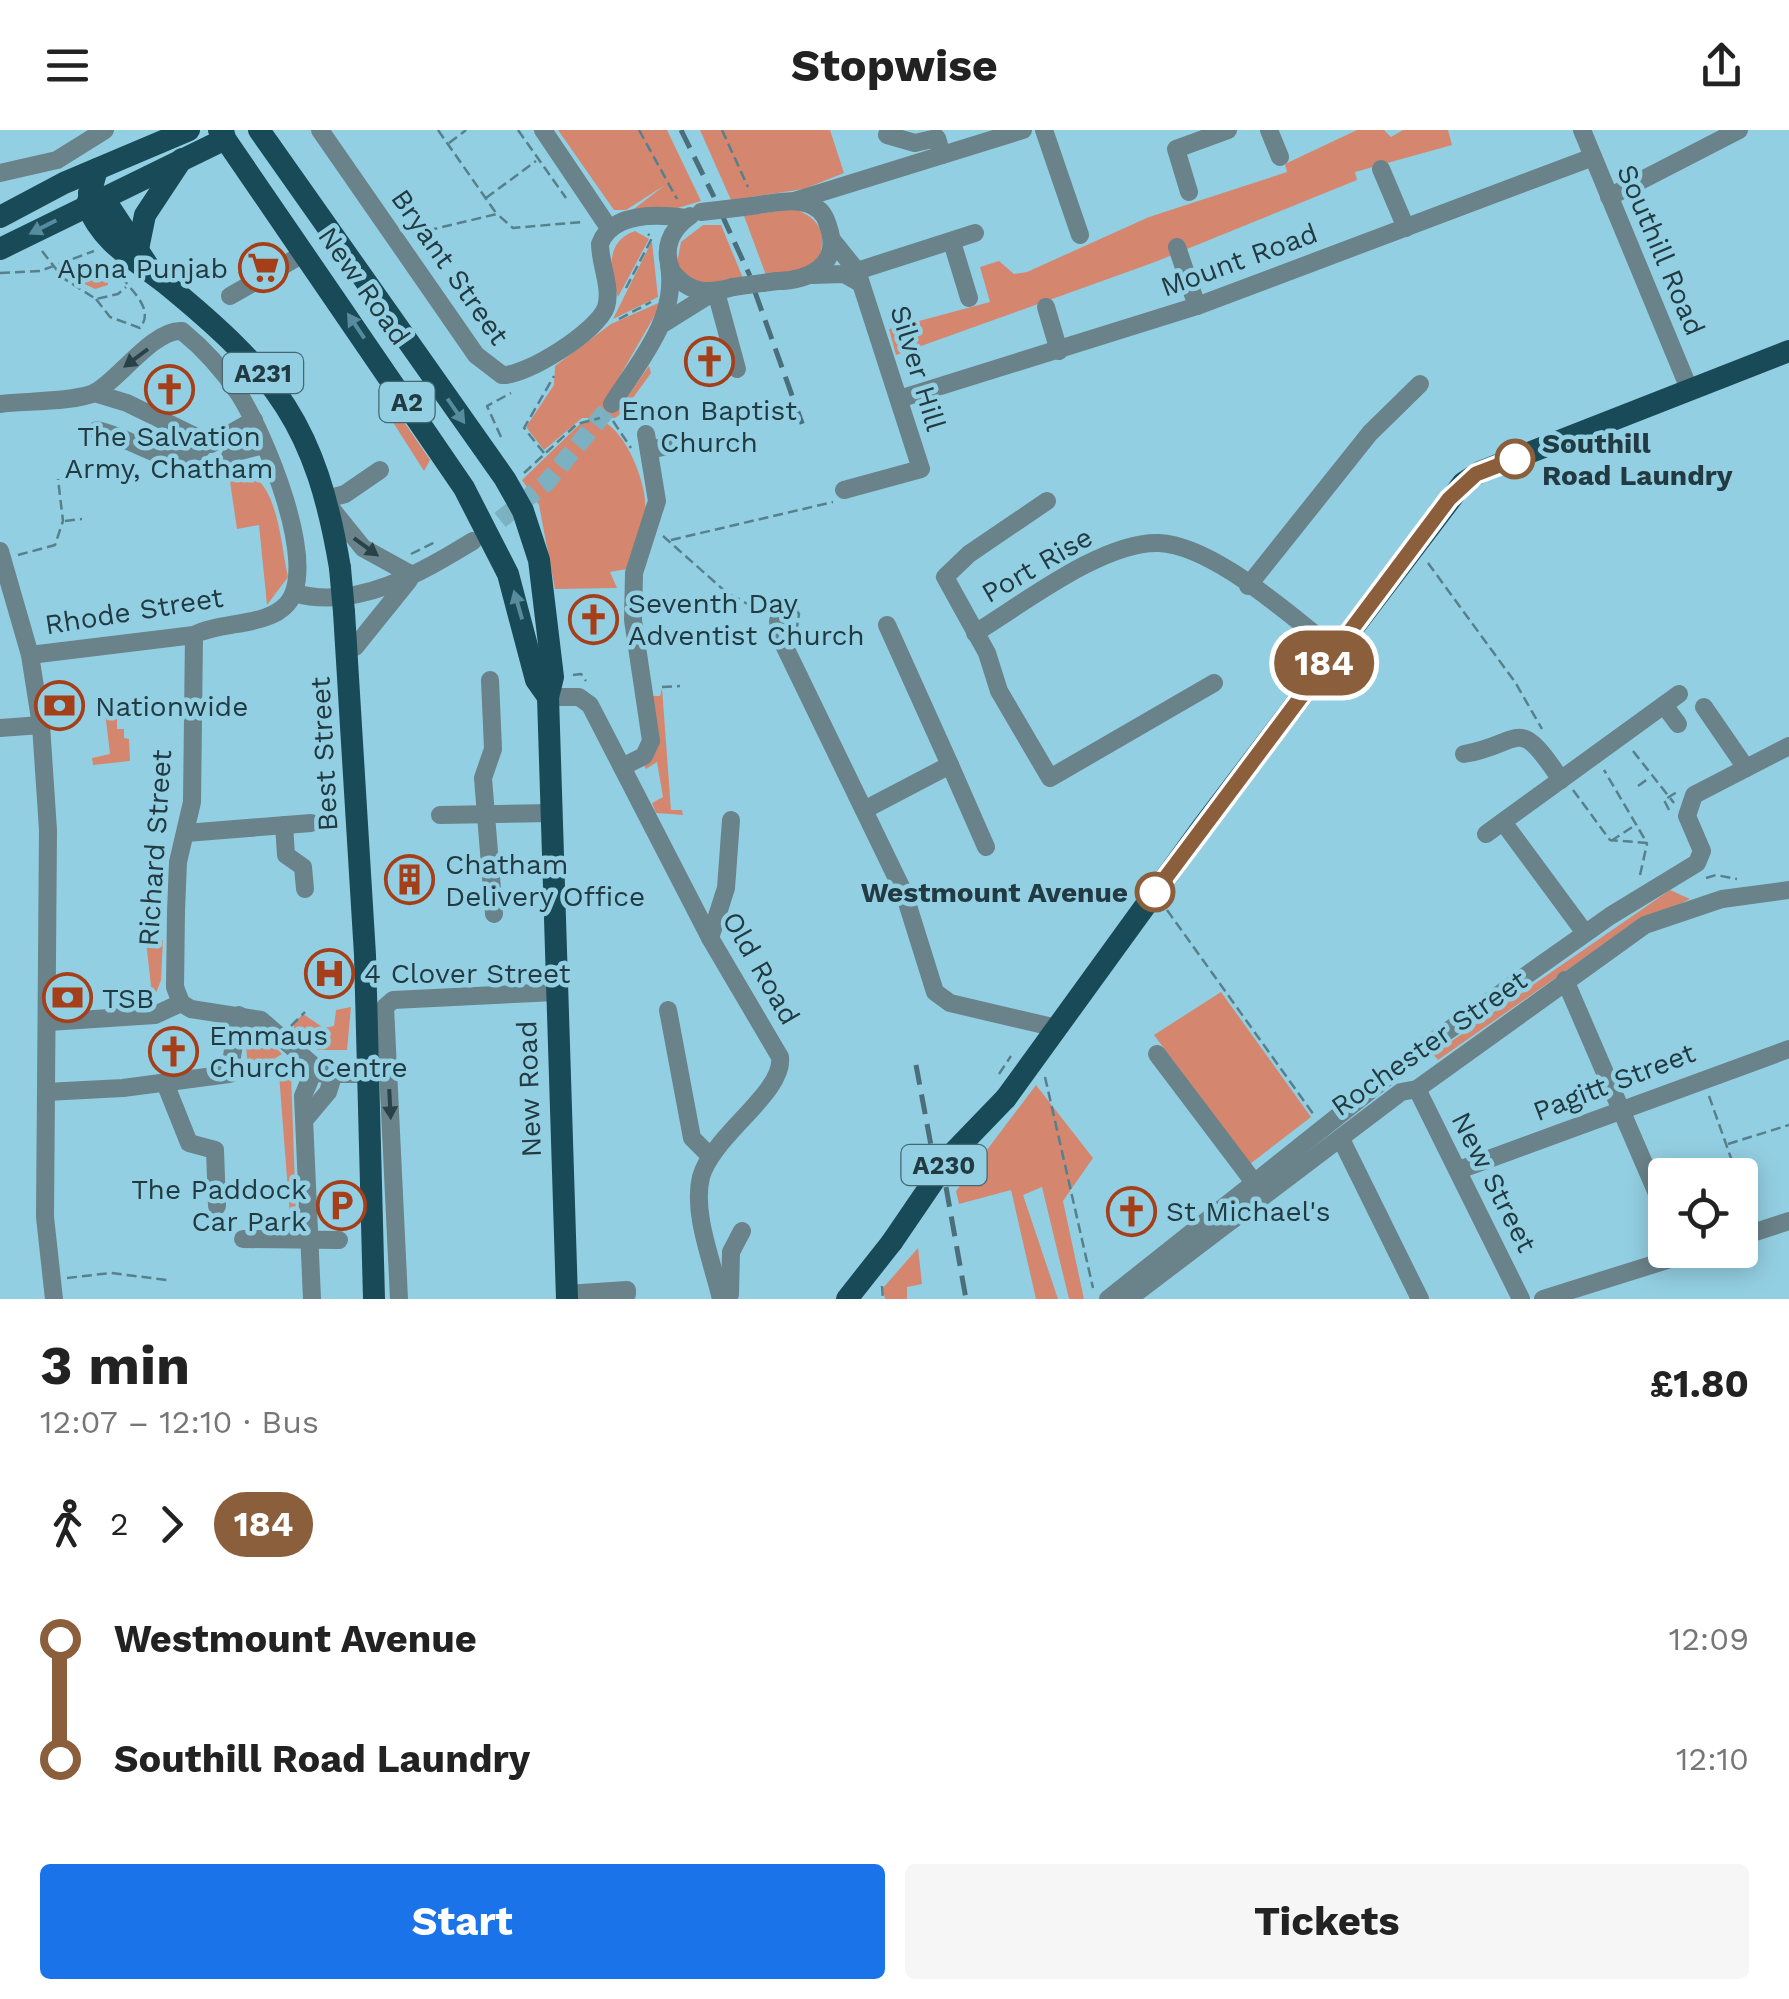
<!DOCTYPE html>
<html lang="en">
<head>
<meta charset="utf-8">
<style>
  :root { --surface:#fff; --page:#f6f6f6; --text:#222; --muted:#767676; --accent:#1a73e8 }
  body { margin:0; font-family:"Work Sans",sans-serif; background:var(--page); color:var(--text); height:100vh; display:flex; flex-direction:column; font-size:38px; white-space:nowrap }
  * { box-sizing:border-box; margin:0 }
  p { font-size:32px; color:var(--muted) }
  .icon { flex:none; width:55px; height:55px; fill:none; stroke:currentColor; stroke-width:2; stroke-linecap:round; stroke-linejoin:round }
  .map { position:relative; height:1169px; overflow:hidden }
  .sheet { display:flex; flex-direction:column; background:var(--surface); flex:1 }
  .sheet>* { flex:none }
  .badge { padding:0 20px; border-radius:32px; font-size:35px; line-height:65px }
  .tools { position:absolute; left:1648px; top:1028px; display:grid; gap:20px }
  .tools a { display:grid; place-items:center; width:110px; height:110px; border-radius:10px; background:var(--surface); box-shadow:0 5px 25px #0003; font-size:50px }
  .map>.badge { position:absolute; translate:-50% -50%; box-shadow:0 0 0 5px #fff }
  .legs { display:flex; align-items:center; gap:15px; height:110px; padding:0 40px; font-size:32px }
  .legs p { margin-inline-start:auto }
  .head { display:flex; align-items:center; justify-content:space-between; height:170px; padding:0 40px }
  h1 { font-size:55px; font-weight:700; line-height:75px }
  .button { display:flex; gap:20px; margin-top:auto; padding:20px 40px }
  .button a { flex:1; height:115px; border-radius:10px; background:var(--accent); color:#fff; font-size:40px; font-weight:700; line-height:115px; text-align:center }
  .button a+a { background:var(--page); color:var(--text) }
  ul { padding:0 40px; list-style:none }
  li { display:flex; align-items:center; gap:35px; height:120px; font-size:38px }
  li i { display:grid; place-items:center; width:15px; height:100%; margin:0 12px; background:currentColor }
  li i::after { content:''; width:25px; height:25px; margin:-12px; border:8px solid; border-radius:50%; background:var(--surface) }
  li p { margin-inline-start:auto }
  li:first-child i { background:linear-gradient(#0000 50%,currentColor 0) }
  li:last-child i { background:linear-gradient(currentColor 50%,#0000 0) }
  header { display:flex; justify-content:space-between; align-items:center; height:130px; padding:0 40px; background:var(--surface); font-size:45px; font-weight:700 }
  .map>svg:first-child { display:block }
</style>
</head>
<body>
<header><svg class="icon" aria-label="menu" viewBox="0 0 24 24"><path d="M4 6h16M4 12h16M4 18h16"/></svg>Stopwise<svg class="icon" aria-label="share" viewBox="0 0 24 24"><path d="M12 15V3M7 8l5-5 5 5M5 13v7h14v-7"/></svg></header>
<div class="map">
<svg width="1789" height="1169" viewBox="0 0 1789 1169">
  <rect width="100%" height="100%" fill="#93cfe2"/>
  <g fill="#d4876e">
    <path d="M558,0H667L701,71L668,81L630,82L665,55L626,80H614Z"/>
    <path d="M700,0H830L844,43L804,59L731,70Z"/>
    <path d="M1357,0H1384L1391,7L1403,0H1448L1452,15L1355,42L1357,50L1155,132L896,225L889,199L990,172L980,137L999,131L1014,144L1027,142L1149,87L1287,42L1285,34Z"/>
    <path d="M792,79C817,85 828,102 819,128L803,142L766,145L744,86Z"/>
    <path d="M703,95H721L745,153L709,156L682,144L677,133L681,112Z"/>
    <path d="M635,101L649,109L618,167C610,142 604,112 635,101Z"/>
    <path d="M652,112L658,167L613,189L651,113Z"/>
    <path d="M71,133L107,142L108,155L95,159L68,146L65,139Z"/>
    <path d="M663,171L617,251L619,278L649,236L651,243L622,283L615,288H582L544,320L526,297L554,255L555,236L611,194Z"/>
    <path d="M389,270L430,330L424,341L382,275Z"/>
    <path d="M597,289C625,295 650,358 645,385C641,403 631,421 627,439L610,442L617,458L555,459L539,375L522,350L582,292Z"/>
    <path d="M228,338C279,338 279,408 288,447L267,475L259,395L237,399Z"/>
    <path d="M662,558L671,680H682L683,685L656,683L652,673L663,667L657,632L646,639L643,634L652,566H660Z"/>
    <path d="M105,582L117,583V599H124V608L129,609L130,631L93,635L92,628L110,624Z"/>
    <path d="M1670,760L1690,769L1617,805L1438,930L1433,924Z"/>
    <path d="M163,810L161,850L153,871L120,876L118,860L151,856L146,811Z"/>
    <path d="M1221,862L1311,987L1250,1034L1154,905Z"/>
    <path d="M351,877L347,920H318L294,901V893L303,884L324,898L334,896L336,880Z"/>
    <path d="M262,905L282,924L248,946L246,914Z"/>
    <path d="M275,932L291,942L296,1086L286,1099L280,1098L290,1087L279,944L271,935Z"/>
    <path d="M1036,955L1093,1028L1063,1071L1084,1169H1069L1042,1057L1023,1065L1058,1169H1036L1011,1060L959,1074L956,1061Z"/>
    <path d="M918,1118L922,1154L907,1157V1169H885L883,1158Z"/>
  </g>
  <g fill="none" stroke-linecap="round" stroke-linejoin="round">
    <path stroke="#7cb1c2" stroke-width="18" stroke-dasharray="18 9" stroke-linecap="butt" d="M479,407L546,353L612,274"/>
    <g stroke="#57808d" stroke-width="2.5" stroke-dasharray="10 5" stroke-linecap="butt">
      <path d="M438,0L496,83"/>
      <path d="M518,0L566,68"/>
      <path d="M639,0L677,69"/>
      <path d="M722,0L748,57"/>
      <path d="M449,13L466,0"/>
      <path d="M486,68L536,31"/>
      <path d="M413,104L497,84L513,98L582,92"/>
      <path d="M42,121L63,148L96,169L118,164L126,157"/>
      <path d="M0,143L40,141L94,121"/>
      <path d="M626,158L652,108L648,104"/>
      <path d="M96,169L110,187L140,198C155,179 132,162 121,146"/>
      <path d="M619,189L651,172"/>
      <path d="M613,291L631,318"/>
      <path d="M501,307L487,276L511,263"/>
      <path d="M544,323L524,298L554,246"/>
      <path d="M524,343L577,294L600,288"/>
      <path d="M65,391L82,389"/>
      <path d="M663,406L727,463L759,480"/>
      <path d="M671,410L833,372"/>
      <path d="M411,424L435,412"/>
      <path d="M18,425L55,415L63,391L58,349"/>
      <path d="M1428,433L1515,552L1542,599"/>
      <path d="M761,482L788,467L799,484L797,497"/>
      <path d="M1299,515L1304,532"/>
      <path d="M573,545L581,544L586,551"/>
      <path d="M662,557L680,556"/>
      <path d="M1633,621L1674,673"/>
      <path d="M1638,656L1649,648"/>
      <path d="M1573,660L1610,710L1647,713L1604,640"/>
      <path d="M1669,680L1664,670L1677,662"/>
      <path d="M1611,711L1637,694"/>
      <path d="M1640,745L1647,714"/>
      <path d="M1706,748L1716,745L1737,749"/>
      <path d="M1167,780L1314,985"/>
      <path d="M291,896L305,882"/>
      <path d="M999,944L1011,926"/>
      <path d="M245,947L280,930"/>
      <path d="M1045,947L1093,1158"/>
      <path d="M1709,966L1737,1045"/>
      <path d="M1728,1014L1789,995"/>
      <path d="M1740,1055L1750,1086"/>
      <path d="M67,1148L111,1143L167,1150"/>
      <path d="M882,1156L883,1169"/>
    </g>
    <g stroke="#6a8289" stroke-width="18">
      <path d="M320,0L476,225L502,245C525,247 598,201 606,177C612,158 600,134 600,114C612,82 657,84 686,88"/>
      <path d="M543,0L609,98"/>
      <path d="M1044,0L1080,105"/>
      <path d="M1269,0L1280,27"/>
      <path d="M1582,0L1690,261"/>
      <path d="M887,5L915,13L937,8L942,25"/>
      <path d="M1381,39L1406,98"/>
      <path d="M0,43L57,30L105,0"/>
      <path d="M1189,62L1176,19L1228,0"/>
      <path d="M1609,67L1739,0"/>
      <path d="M794,71L1023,0"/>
      <path d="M744,77C766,75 792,66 813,76C824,81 827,91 830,102C839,137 806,151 777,151"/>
      <path d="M690,86C670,100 662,119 672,142C690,164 708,164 733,157"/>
      <path d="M832,110L857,141L921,339L844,360"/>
      <path d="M952,112L969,168"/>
      <path d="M1177,117L1197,176"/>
      <path d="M857,141L975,103"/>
      <path d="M812,145L844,144L860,153"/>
      <path d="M716,162L737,239"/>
      <path d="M230,166L305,123"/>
      <path d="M1046,177L1059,221"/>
      <path d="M664,193L712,163"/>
      <path d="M94,263L127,273L211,314L254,290"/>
      <path d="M899,269L1197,176L1593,27"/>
      <path d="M0,274C22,271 75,272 94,263C118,251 153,199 182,201C204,219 223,240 239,264C263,301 321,436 287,474C267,497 221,491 194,505L30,525"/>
      <path d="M612,274C639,231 678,189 669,135"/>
      <path d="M97,300C131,307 157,332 193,329L206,313"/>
      <path d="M649,320L672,315"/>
      <path d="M224,338L232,323L264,315"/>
      <path d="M327,369L345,364L380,340"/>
      <path d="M1047,371L969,424L945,447L987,523L999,561L1050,648L1214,553"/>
      <path d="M330,377L363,418L412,445"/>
      <path d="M0,421L30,525L41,595L48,700L45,1087L54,1169"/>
      <path d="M1248,456L1370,303L1420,254"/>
      <path d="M294,463C357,481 422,442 473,411"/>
      <path d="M778,491L781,509L904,763L935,862L950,873L1057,898"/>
      <path d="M887,495L950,635"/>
      <path d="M975,503C1023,474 1103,411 1159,413C1215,416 1290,486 1334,519"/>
      <path d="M348,520L355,517L409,450"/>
      <path d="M490,550L493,619L483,648L494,784"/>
      <path d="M548,567H579L590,575L710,808L780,927C785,962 712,1006 701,1047C692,1084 713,1133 721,1169"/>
      <path d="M1664,575L1678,594"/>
      <path d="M1704,577L1746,638"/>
      <path d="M0,598L41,595"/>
      <path d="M1464,624C1523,614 1516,582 1561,650"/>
      <path d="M622,637L644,626L651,611L633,490L634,443L657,371L646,304"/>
      <path d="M864,680L950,635L986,717"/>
      <path d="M440,685L553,683"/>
      <path d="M1503,692L1585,803"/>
      <path d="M284,695L286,725L303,737L305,759"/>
      <path d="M186,703L311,693"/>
      <path d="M1486,704L1679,564"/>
      <path d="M710,808L726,758L731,690"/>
      <path d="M1565,850L1665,1082"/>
      <path d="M181,873L175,857L176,781L178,732L192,672L194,505"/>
      <path d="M181,873L191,879L261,890L323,944H369"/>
      <path d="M668,880L692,1008L710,1026"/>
      <path d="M49,892L155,885L181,873"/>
      <path d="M1157,924L1253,1051"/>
      <path d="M165,953L189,1013L215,1020L217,1076"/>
      <path d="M1417,959L1521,1169"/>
      <path d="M46,962L123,958L229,944L239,885"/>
      <path d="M307,987L328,962L333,946"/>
      <path d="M1341,1009L1420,1169"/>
      <path d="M1459,1040L1789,919"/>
      <path d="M1740,1107L1789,1091"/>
      <path d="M243,1109L339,1110"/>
      <path d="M567,1164L627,1160V1164"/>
      <path d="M312,1169L303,966L314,940"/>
      <path d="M399,1169L385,877L393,870L556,862"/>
      <path d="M721,1169L730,1164L731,1122L742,1101"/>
      <path d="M1108,1169L1425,917L1610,786L1697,733L1702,721L1687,686L1694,665L1789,616"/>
      <path d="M1128,1169L1401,962L1417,959L1645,795L1722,769L1789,760"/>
      <path d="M1543,1169L1699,1120"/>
    </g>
    <g stroke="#194a58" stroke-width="22">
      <path d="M219,0L464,358L508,444L536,550L548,567"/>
      <path d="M259,0L505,349L523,381L539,430L553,547L548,567L567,1169"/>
      <path d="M97,39L87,75C103,115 135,129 166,154C277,245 316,295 340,438"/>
      <path d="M89,63L103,67L149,137"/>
      <path d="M0,87L64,53L189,0"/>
      <path d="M0,119L221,11L225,9L223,0"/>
      <path d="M138,119L145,85L182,29"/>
      <path d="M344,482L365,825L374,1169"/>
      <path d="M1006,968L1201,699L1463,353L1480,342L1789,221"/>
      <path d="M847,1169L892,1112"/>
    </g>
    <g stroke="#4a6f7a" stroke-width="5" stroke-dasharray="20 10" stroke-linecap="butt">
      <path d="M681,0L714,67"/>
      <path d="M722,85L750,146"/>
      <path d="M755,162L803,296"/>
      <path d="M916,935L933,1026"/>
      <path d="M946,1057L966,1169"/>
    </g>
    <g stroke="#6a8289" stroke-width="18">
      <path d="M701,82L744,77"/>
      <path d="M733,157L777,151"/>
    </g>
    <g stroke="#194a58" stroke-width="22">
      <path d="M340,438L344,482"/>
      <path d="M892,1112L952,1024L1006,968"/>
    </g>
  </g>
  <defs><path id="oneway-solid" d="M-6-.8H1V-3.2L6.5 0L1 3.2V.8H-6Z" transform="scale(2.5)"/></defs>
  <g fill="#568c9d">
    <use href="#oneway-solid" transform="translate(43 97) rotate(153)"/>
    <use href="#oneway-solid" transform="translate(356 196) rotate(-124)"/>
    <use href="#oneway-solid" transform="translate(456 281) rotate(55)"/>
    <use href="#oneway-solid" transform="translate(518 475) rotate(-106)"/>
  </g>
  <g fill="#294249">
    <use href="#oneway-solid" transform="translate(136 228) rotate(143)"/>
    <use href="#oneway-solid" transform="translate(366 417) rotate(36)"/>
    <use href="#oneway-solid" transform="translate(390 974) rotate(87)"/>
  </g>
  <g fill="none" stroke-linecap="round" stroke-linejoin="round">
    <defs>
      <path id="line-1" d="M1155,762L1449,369L1476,344L1515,329"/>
    </defs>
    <use href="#line-1" stroke="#fff" stroke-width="22"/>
    <use href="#line-1" stroke="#8b5e3c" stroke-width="15"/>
  </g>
  <defs>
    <symbol id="supermarket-ring" viewBox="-11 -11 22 22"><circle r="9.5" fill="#93cfe2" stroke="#a53f1a" stroke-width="1.5"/><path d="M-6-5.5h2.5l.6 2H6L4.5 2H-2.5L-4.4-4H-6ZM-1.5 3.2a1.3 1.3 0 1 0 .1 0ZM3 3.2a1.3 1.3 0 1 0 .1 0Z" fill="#a53f1a"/></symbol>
    <symbol id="church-ring" viewBox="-11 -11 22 22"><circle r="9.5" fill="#93cfe2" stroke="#a53f1a" stroke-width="1.5"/><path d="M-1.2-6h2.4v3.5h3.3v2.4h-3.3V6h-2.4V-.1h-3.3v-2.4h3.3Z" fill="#a53f1a"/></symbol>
    <symbol id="bank-ring" viewBox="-11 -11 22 22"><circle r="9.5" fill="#93cfe2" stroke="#a53f1a" stroke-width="1.5"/><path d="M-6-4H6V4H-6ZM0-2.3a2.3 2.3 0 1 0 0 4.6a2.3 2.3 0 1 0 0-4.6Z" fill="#a53f1a"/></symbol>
    <symbol id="building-ring" viewBox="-11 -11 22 22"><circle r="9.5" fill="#93cfe2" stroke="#a53f1a" stroke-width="1.5"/><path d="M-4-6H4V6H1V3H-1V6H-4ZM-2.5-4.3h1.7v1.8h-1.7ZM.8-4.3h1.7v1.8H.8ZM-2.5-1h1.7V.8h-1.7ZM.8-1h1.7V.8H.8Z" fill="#a53f1a"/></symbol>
    <symbol id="hospital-ring" viewBox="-11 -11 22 22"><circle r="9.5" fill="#93cfe2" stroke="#a53f1a" stroke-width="1.5"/><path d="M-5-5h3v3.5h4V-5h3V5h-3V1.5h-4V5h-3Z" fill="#a53f1a"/></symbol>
    <symbol id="parking-ring" viewBox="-11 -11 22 22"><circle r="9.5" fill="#93cfe2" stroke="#a53f1a" stroke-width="1.5"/><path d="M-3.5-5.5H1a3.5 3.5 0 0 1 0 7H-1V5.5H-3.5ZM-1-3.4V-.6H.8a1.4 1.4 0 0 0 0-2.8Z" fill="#a53f1a"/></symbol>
  </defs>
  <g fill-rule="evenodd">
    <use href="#supermarket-ring" x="236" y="110" width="55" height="55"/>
    <use href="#church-ring" x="682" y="204" width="55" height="55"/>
    <use href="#church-ring" x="142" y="232" width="55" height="55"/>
    <use href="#church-ring" x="566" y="462" width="55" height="55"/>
    <use href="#bank-ring" x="32" y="548" width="55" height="55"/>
    <use href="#building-ring" x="382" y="722" width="55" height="55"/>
    <use href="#hospital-ring" x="302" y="816" width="55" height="55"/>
    <use href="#bank-ring" x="40" y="840" width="55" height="55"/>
    <use href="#church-ring" x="146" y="894" width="55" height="55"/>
    <use href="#parking-ring" x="314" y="1048" width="55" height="55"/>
    <use href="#church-ring" x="1104" y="1054" width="55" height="55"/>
  </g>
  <g fill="#fff" stroke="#8b5e3c" stroke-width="5">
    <circle cx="1515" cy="329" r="18"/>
    <circle cx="1155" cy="762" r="18"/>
  </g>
  <g text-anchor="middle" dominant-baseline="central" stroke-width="9" stroke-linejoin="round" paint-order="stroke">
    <g fill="#93cfe2" stroke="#446772" stroke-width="2.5">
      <rect x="223" y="223" width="80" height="40" rx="8"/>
      <rect x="379.5" y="252" width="55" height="40" rx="8"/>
      <rect x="901.5" y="1015" width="85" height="40" rx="8"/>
    </g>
    <g font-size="25" font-weight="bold" fill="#223b42">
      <text x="263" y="243">A231</text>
      <text x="407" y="272">A2</text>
      <text x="944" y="1035">A230</text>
    </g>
    <g font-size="28" fill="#223b42" stroke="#93cfe2">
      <text transform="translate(1661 120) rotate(67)">Southill Road</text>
      <text transform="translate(1239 130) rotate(-20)">Mount Road</text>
      <text transform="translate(450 137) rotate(55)">Bryant Street</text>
      <text transform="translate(364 156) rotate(55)">New Road</text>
      <text transform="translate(918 238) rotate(73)">Silver Hill</text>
      <text transform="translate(1037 435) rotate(-30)">Port Rise</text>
      <text transform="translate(134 481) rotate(-9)">Rhode Street</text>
      <text transform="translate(324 624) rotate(-93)">Best Street</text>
      <text transform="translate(155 718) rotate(-86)">Richard Street</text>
      <text transform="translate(761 838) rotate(60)">Old Road</text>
      <text transform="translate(1429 913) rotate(-35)">Rochester Street</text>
      <text transform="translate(1614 952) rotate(-21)">Pagitt Street</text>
      <text transform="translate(529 959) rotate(-92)">New Road</text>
      <text transform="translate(1494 1052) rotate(63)">New Street</text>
    </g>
    <g font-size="28" fill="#223b42" stroke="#93cfe2" text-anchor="start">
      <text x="228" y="138" text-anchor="end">Apna Punjab</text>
      <text x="709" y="280" text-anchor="middle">Enon Baptist<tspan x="709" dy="32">Church</tspan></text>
      <text x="169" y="306" text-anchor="middle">The Salvation<tspan x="169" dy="32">Army, Chatham</tspan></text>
      <text x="628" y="473">Seventh Day<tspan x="628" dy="32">Adventist Church</tspan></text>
      <text x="95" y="576">Nationwide</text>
      <text x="445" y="734">Chatham<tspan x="445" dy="32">Delivery Office</tspan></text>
      <text x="364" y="843">4 Clover Street</text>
      <text x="102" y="868">TSB</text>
      <text x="209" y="905">Emmaus<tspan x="209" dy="32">Church Centre</tspan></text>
      <text x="307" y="1059" text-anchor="end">The Paddock<tspan x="307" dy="32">Car Park</tspan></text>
      <text x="1166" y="1081">St Michael's</text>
    </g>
    <g font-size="28" font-weight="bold" fill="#223b42" stroke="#93cfe2" text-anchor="start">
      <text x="1542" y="313">Southill<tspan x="1542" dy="32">Road Laundry</tspan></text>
      <text x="1128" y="762" text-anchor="end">Westmount Avenue</text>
    </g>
  </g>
</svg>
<div class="tools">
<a><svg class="icon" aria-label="locate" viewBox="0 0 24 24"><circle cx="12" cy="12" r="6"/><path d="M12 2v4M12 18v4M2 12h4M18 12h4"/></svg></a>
</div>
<b class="badge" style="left:1324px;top:533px;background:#8b5e3c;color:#fff">184</b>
</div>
<section class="sheet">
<div class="head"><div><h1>3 min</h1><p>12:07 – 12:10 · Bus</p></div><b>£1.80</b></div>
<div class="legs"><svg class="icon" aria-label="walk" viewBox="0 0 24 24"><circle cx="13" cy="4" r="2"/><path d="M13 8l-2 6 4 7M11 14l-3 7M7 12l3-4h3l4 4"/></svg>2<svg class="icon" aria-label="forward" viewBox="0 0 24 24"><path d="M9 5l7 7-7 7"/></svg><b class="badge" style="background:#8b5e3c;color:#fff">184</b></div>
<ul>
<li><i style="color:#8b5e3c"></i><b>Westmount Avenue</b><p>12:09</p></li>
<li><i style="color:#8b5e3c"></i><b>Southill Road Laundry</b><p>12:10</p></li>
</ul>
<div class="button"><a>Start</a><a>Tickets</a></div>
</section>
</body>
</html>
